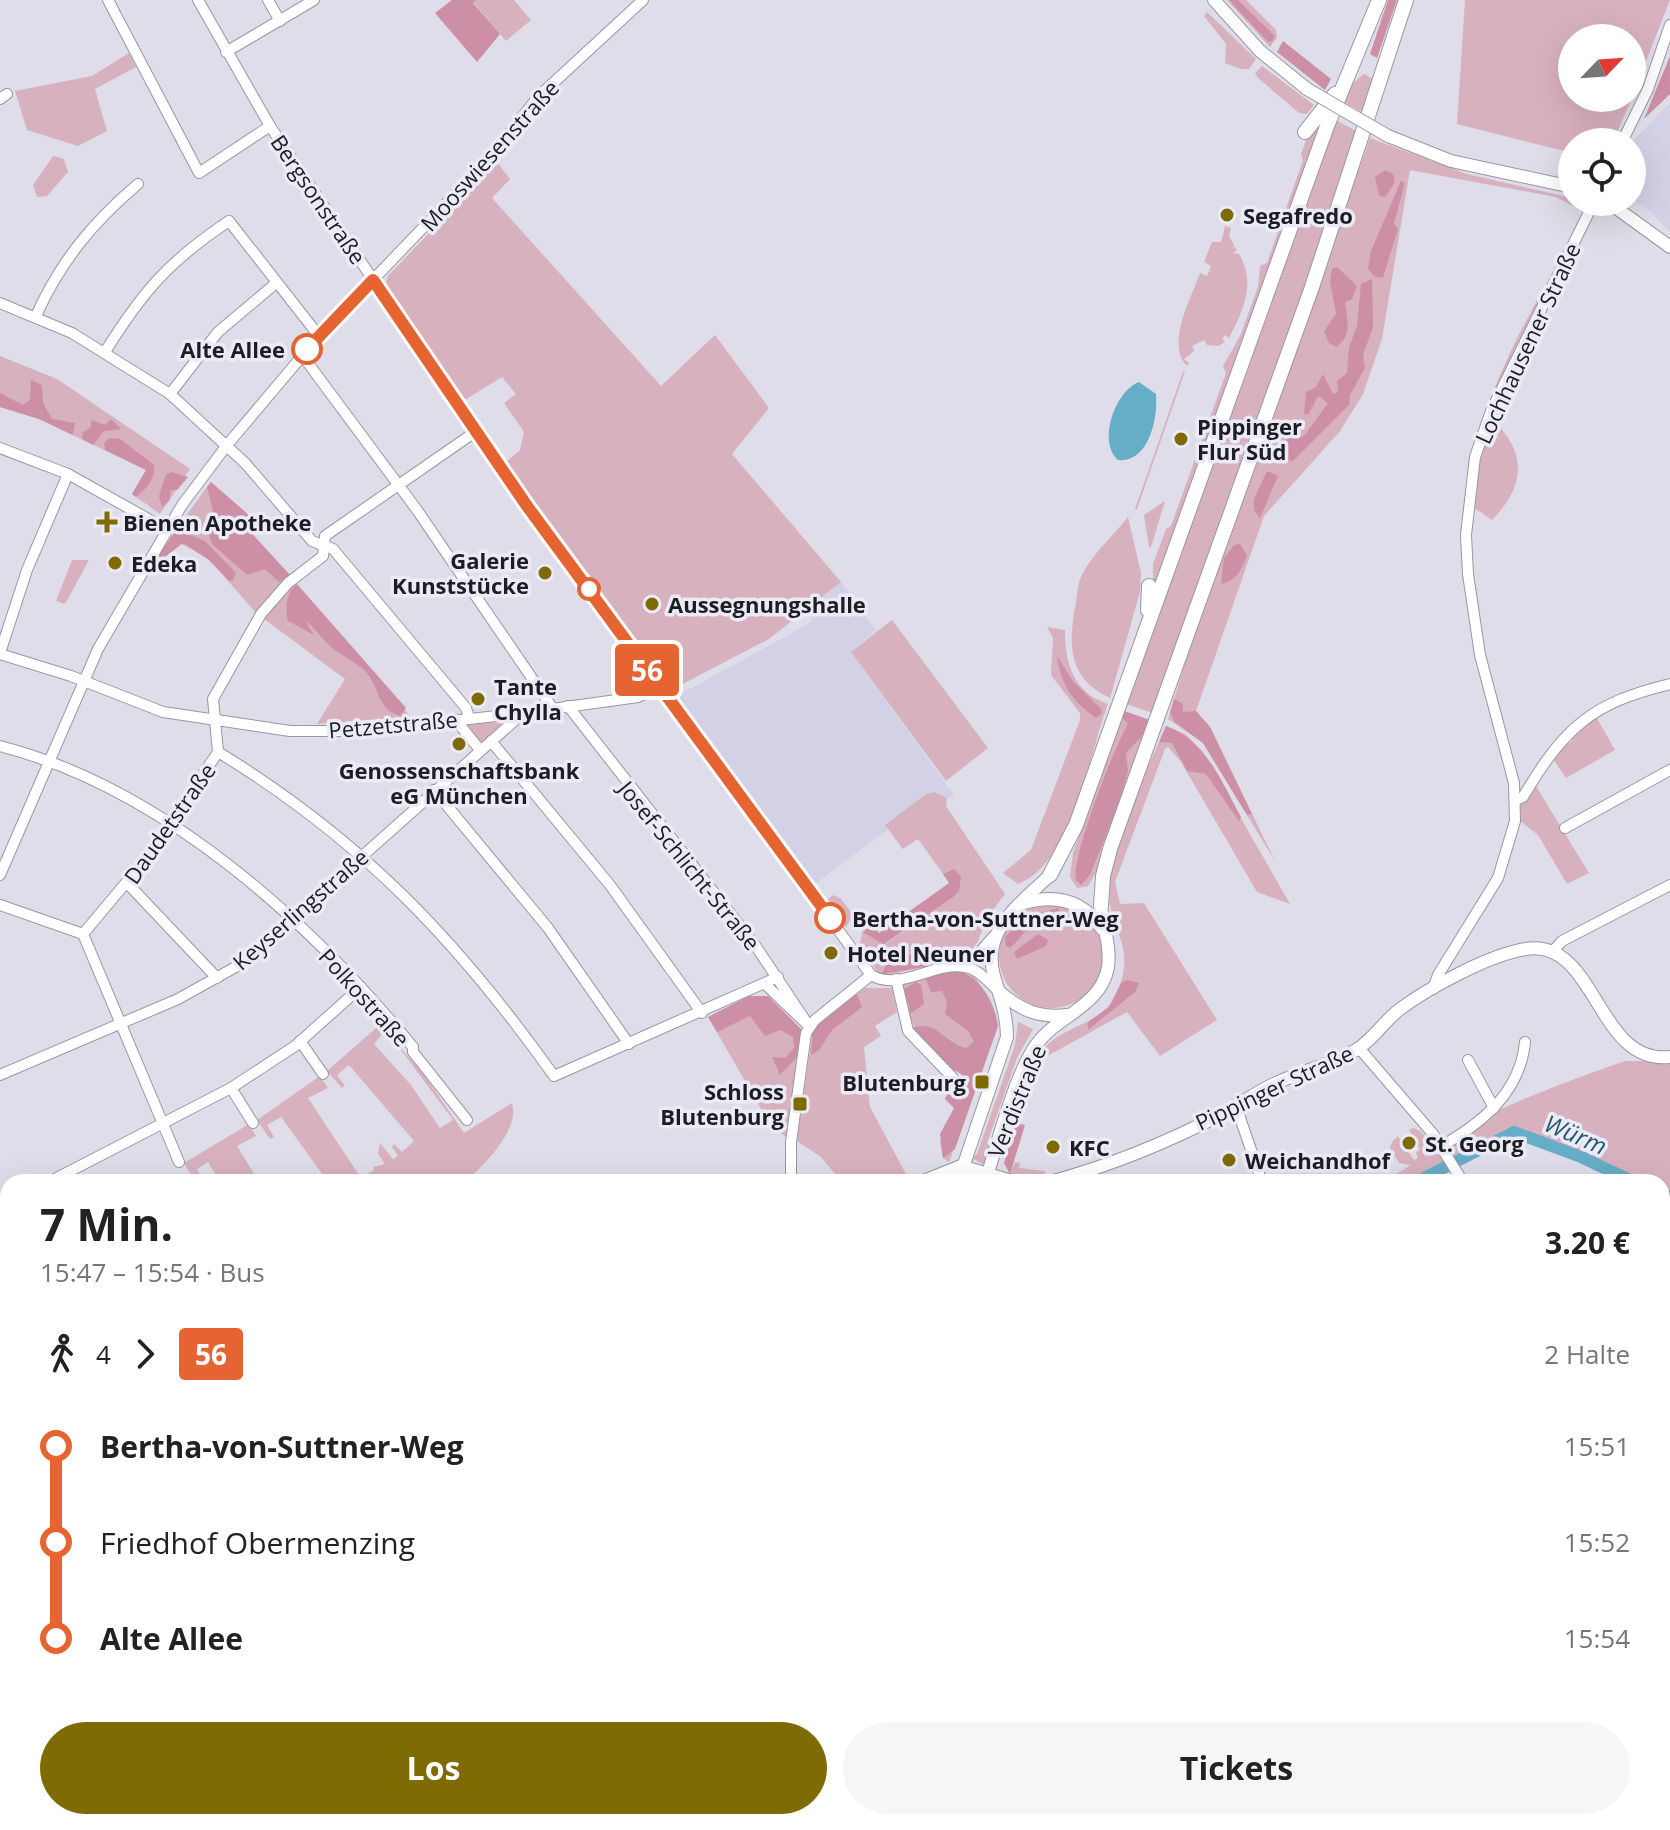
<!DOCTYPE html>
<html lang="de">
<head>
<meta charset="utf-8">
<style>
  :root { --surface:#fff; --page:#f6f6f6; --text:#222; --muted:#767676; --accent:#7f6b04 }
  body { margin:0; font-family:"Open Sans",sans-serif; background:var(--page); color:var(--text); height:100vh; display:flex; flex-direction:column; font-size:30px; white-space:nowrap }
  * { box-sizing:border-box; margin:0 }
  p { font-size:26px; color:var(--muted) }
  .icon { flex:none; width:44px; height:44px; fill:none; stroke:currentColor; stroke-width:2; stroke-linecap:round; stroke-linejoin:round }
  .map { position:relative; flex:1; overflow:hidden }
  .sheet { position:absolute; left:0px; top:1174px; width:1670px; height:656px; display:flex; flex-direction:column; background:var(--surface); border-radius:24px 24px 0 0; box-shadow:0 8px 32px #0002 }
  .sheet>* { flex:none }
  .badge { padding:0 16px; border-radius:6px; font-size:28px; line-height:52px }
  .needle { width:52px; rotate:65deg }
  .buttons { position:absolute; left:1558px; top:24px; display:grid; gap:16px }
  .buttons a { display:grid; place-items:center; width:88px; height:88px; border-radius:50%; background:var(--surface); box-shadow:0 8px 32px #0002; font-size:40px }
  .map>.badge { position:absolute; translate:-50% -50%; box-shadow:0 0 0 4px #fff }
  .legs { display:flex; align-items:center; gap:12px; height:88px; padding:0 40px; font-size:26px }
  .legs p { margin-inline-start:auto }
  .headline { display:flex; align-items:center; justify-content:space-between; height:136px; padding:0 40px }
  h1 { font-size:44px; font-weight:700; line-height:60px }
  .button { display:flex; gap:16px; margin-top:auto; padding:16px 40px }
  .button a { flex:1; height:92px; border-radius:48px; background:var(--accent); color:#fff; font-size:32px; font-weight:700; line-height:92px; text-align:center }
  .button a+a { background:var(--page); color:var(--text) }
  ul { padding:0 40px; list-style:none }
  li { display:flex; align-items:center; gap:28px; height:96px; font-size:30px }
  li i { display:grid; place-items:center; width:12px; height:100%; margin:0 10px; background:currentColor }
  li i::after { content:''; width:20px; height:20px; margin:-10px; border:6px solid; border-radius:50%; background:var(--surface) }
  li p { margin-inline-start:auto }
  li:first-child i { background:linear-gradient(#0000 50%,currentColor 0) }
  li:last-child i { background:linear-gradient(currentColor 50%,#0000 0) }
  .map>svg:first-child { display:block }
</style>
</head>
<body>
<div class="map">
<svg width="1670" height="1830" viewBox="0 0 1670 1830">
  <rect width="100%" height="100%" fill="#dedde9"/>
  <g fill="#d3d1e5">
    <path d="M1670,103V232L1650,211L1632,200V142Z"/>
    <path d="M841,582L876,630L851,652L954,795L947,799L926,794L886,831L815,884L677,696L810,623L822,598Z"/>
  </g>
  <g fill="#d8b1be">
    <path d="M476,0H514L531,20L506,41L473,2Z"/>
    <path d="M1227,0H1246L1276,30L1277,38L1270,47Z"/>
    <path d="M1465,0H1670L1632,97V38H1572V98H1632L1613,142H1572V153L1457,124Z"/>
    <path d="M1207,12L1256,59L1249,69H1241L1225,63L1226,44L1204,16Z"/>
    <path d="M129,53L136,67L95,89L107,131L78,146L27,130L15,91L92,76Z"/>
    <path d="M1262,66L1314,105L1307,114L1299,113L1258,78L1255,73Z"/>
    <path d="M1364,74L1376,81L1366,114L1344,102L1352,84Z"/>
    <path d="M1334,119L1360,133L1153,713L1126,704Z"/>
    <path d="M1323,120L1156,583L1153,584V564L1166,529L1171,526L1226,373L1223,366L1240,336L1258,287L1260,266L1267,263L1303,160L1301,154L1308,135Z"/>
    <path d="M1370,138L1467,174L1572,198L1579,209L1556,197L1410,170L1382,339L1363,394L1340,431L1264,516L1196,711L1210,727L1275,861L1203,743L1168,719L1186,659Z"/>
    <path d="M53,156L64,159L68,172L47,196L37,197L33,185Z"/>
    <path d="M497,162L510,179L492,198L661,386L715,335L769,408L732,454L841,582L769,639L673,689L506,462L520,450L524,432L504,403L516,394L502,377L463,401L385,284L388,276Z"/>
    <path d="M1225,226L1231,228L1229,236L1234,245L1230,250L1234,246L1237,250L1233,253L1239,254C1256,283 1244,309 1229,338L1225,335L1222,339L1225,342L1219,346L1207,345L1204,340L1192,346L1194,351L1184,359L1190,364L1186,365C1166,343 1192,296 1200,273L1207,276L1211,266L1204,262L1212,242H1221Z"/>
    <path d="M1550,277L1471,463L1463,528V570C1454,464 1498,368 1550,277Z"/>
    <path d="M0,356L57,379L190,469L160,514L132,494L146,470L39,419L0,407Z"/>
    <path d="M1185,371L1137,509H1135L1183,372Z"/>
    <path d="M1492,419C1528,453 1525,486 1492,520L1473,507V486Z"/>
    <path d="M207,487L411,717L317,724L345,679L256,613L208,558L170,538Z"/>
    <path d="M1165,501L1151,547H1149L1144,515Z"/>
    <path d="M1128,517L1141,573L1140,592L1110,698C1069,679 1068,647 1075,608C1077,598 1077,586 1081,577C1091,555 1114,535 1128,517Z"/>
    <path d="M72,560H89L65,604L56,601Z"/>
    <path d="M892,620L988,748L946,781L851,652Z"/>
    <path d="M1047,627L1065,630C1065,664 1073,692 1108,704C1089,753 1073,863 1018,884L1003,873L1031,850L1080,720V713L1051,675L1053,638Z"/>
    <path d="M1124,711L1150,720L1099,867L1088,886L1077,888L1070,877L1073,853Z"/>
    <path d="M1595,715L1615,750L1566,778L1551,756L1564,740L1570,743L1574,737L1571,732Z"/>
    <path d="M508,721L480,743L467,725Z"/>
    <path d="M1166,726L1185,734L1203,752L1290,904L1257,892L1181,762L1168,747L1165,749L1115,882L1120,904L1144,903L1217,1020L1160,1056L1127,1012L1042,1059L1040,1054C1058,1025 1101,1027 1116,995C1139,945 1107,929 1109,888C1111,844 1148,768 1166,726Z"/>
    <path d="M1534,783L1589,873L1567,884L1538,835L1519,820L1520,806Z"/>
    <path d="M934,792L947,798L946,806L1005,894L987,918L977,943L966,957L884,976L879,974L859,947L864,924L869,919L866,926L885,944L952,898L954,869L943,874L918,839L903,849L885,825L926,794Z"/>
    <path d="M833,895L841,899L853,915L846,927L827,900Z"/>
    <circle cx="1051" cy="956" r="52"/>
    <path d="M953,970L974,976L979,983L998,1026L949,1162L943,1158L940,1142L959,1118L961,1074C956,1069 951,1070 946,1065C915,1038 909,1021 901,983Z"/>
    <path d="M865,988H892L897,1012L875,1026L881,1036L864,1047L870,1107L907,1176L885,1182H842L821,1157L797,1141L813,1028Z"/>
    <path d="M749,996H768L801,1029L787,1138L770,1124L708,1017Z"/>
    <path d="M384,1021L389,1026L374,1044L411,1085L440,1128L453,1120L393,1039L424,1075L464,1133L512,1103C520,1131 484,1164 466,1182H328L281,1117L267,1125L274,1137L270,1139L257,1120L320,1076L328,1088L308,1098L361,1178L374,1170L373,1167L385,1164L378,1154L380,1143L393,1159L398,1156L392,1147L394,1144L402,1152L414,1141L349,1065L337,1075L345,1086L342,1088L327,1071Z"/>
    <path d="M1018,1022L1033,1029L1017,1058L987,1143L991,1145L984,1165L972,1158L977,1154L1015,1045Z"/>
    <path d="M1625,1061H1670V1198L1662,1195V1182H1631L1534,1138L1495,1139L1447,1173L1444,1182H1383L1411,1165L1399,1163L1390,1148L1392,1142L1398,1136L1414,1160L1418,1158L1416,1152L1420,1150L1409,1130L1413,1128C1429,1134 1430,1144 1425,1157C1443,1145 1461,1128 1481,1118C1528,1096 1576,1078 1625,1061Z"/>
    <path d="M249,1124L256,1136L237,1146L259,1182H220L208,1162L197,1169L204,1182H195L184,1163Z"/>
    <path d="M1015,1162L1020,1163L1019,1168L1045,1171L1044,1177L1010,1174Z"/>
    <path d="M1670,1793V1827L1664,1829L1657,1822H1662V1796Z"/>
    <path d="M976,1822H1144L1148,1830H958Z"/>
  </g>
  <g fill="#cd8fa5">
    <path d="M452,0H476L473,3L500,34L477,62L435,13Z"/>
    <path d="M1229,0H1238L1275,36L1272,41L1268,42Z"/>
    <path d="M1388,0H1397L1377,58L1370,54Z"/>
    <path d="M1283,41L1331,79L1325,90L1277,52Z"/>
    <path d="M1670,56V94L1644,119Z"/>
    <path d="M1385,170L1393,174L1395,182L1385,197L1379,196L1375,177Z"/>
    <path d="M1401,181L1405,183L1394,223L1398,229L1383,278L1374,276L1368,269L1371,251Z"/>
    <path d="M1337,267L1357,286L1352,299L1345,302C1347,321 1353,335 1336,347L1329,343L1324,331L1336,314L1330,282L1332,269Z"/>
    <path d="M1372,279L1373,327L1363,355L1365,368L1350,395L1349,405L1293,461L1285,460L1280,446L1288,438L1304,436L1328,403L1318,396L1308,415L1304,414L1306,392L1316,387L1323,374L1333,394L1338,392L1337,381L1347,373L1349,347L1357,326L1361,284Z"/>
    <path d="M31,380L42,385L43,403L52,419L75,423L73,435L39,419L0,407V393L23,405L30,400Z"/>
    <path d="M111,419L121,429L104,431L93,445L82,439L83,432L91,427V420L105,425Z"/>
    <path d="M109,438L120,439L154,465C155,480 147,488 136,497L132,494L146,470L105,450L104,443Z"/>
    <path d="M1267,471L1278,476L1260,518L1254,510V499Z"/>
    <path d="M172,472L188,477L177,490H171L169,501L162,507L159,496L166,474Z"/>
    <path d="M211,482L250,516L247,528L290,575L279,582L265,569L247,575L212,544L207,529L215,519L207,487Z"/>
    <path d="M177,529L205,541L236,573L233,580L229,581L209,560L183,543L160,561L157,557Z"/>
    <path d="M1240,544L1247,555C1241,571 1237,580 1221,584L1224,558L1234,545Z"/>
    <path d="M297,584L406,708L400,716C377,709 380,688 366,672C358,663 341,656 331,647C322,639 315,628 305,620L314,635L288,621C285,608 286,592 297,584Z"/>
    <path d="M1057,656L1073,681L1101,709L1102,714L1096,718C1072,701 1061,685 1057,656Z"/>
    <path d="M1174,699L1183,704V712L1196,711L1210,727L1252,814L1247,815L1203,743L1175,722L1170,713Z"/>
    <path d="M1124,711L1150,720L1146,732L1126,753L1128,771L1121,797L1090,875L1081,885L1076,880C1071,858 1114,747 1128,724L1122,717Z"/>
    <path d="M1166,726C1206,740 1222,783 1241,817L1239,821L1206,774L1187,771L1172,743L1159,742Z"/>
    <path d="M954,869L961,877L959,891L952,898L884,944L864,933L870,921L879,933L949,883L943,874Z"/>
    <path d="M1059,908L1058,919C1028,918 1029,931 1010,948L1006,946L1005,937C1020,921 1038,912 1059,908Z"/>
    <path d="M1038,934L1048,940L1046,946L1017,959L1014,952Z"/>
    <path d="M933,950L953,957L948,963L882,974L886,965L917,952Z"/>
    <path d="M953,970C979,973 995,1002 998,1026L955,1149L943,1158L940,1134L954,1108L945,1099L949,1090L962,1087V1074L949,1068L912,1028C936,1019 944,1043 966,1048L974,1042L969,1032L945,1014L947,1002L942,991L931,992L925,976Z"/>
    <path d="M1128,980L1139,983L1135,992L1088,1030V1022L1109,1007L1121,983Z"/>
    <path d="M916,982L921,985L924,1004L911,1013L904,989Z"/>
    <path d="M857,994L862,1007L832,1030L819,1050L811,1055L813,1028Z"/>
    <path d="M749,996H768L801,1029L797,1057L780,1075L772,1057L785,1058L794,1048L793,1037L780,1030L765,1036L750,1016L717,1032L708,1017Z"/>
    <path d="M1016,1123L1025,1125L1010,1174L1004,1163Z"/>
    <path d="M909,1822H944L947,1830H907Z"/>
  </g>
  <path fill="#66adc7" d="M1139,382L1156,394C1158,418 1149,463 1118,460C1097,442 1115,391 1139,382Z"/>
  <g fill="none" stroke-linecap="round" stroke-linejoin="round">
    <g stroke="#66adc7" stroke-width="12">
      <path d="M1416,1182L1514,1132L1581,1157L1634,1182"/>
      <path d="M1662,1194L1670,1197"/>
    </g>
    <defs>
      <g id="minor">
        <path d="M108,0L199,173L270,126"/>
        <path d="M198,0L270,126L475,432L871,975C901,993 938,958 969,968C980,971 990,983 998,991"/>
        <path d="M268,0L280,21"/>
        <path d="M226,52L314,0"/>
        <path d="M0,99L7,94"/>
        <path d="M1622,142L1648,89L1670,25"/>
        <path d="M0,303L72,333L170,394L245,463L312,541L333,549L466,708L469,718"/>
        <path d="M36,316C60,262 93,222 138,184"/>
        <path d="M105,352C143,291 169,261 229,221L319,336"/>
        <path d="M302,355L417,510L553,709"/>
        <path d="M170,394L218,332L275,284"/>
        <path d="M0,448L68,474L166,529"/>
        <path d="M0,653L27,570L68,474"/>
        <path d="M0,654L71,676L163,712L290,731H362L523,713L638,697L659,687"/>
        <path d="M568,706L755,945L809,1026"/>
        <path d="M455,719L480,750"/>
        <path d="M491,741L610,885L702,1013"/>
        <path d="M0,746C163,788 308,920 413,1047V1052L467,1120"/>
        <path d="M218,752C361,839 457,940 554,1076L778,977"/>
        <path d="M434,790L548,928L629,1044"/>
        <path d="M1516,800L1523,797C1564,728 1591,703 1670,684"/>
        <path d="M1565,828L1670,770"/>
        <path d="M0,875L98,649L182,505L227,445L319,336L489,159L538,97L643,0"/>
        <path d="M128,884L217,978"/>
        <path d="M0,905L83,934L179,1162"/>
        <path d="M83,934L150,854L218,752L213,699L261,614L288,583L323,556L325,536L475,432"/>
        <path d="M1553,951L1562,941L1670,885"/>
        <path d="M957,966L978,954L994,936"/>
        <path d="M896,979L908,1031L953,1078"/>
        <path d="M765,984L809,1026"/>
        <path d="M1433,989L1438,975L1498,878L1515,821L1514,783L1480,655L1468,574L1466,535L1475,457L1491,411L1594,202"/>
        <path d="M300,1041L323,1074"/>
        <path d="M1359,1048L1433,1134L1463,1182"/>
        <path d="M1468,1060L1494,1108"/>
        <path d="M0,1075L178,999L241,964L522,714"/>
        <path d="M231,1088L253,1123"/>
        <path d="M1236,1106L1262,1182"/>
        <path d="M1440,1147C1482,1123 1520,1093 1525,1042"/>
        <path d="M49,1182L231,1088L295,1046L361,987"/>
        <path d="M791,1182V1142L806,1033L815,1020L871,975"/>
        <path d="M0,1205L8,1201"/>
        <path d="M0,1230L8,1244"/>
        <path d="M1662,1286L1670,1298"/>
        <path d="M0,1312L8,1308"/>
        <path d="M1662,1375L1670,1371"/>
        <path d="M1662,1499L1670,1516"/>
        <path d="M1666,1543L1670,1552"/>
        <path d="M1662,1677L1670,1672"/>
        <path d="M0,1784L8,1782"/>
        <path d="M1662,1793L1670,1789"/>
        <path d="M102,1822L106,1830"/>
        <path d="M239,1822L244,1830"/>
        <path d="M347,1822L352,1830"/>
        <path d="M588,1822L592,1830"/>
        <path d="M794,1822L798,1830"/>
        <path d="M1308,1822L1311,1830"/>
        <path d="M1536,1822L1539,1830"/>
        <path d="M1650,1822L1653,1830"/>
        <path d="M423,1830L436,1822"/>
        <path d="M667,1830L673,1822"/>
        <path d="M1486,1830L1515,1822"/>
      </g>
      <g id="major">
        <path d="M1214,0L1260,51L1307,89"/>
        <path d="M1388,136L1451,161L1572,187"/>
        <path d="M1608,202L1670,247"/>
        <path d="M1024,903C1056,894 1083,900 1102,929"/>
        <path d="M1001,993C1022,1011 1040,1018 1067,1015"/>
        <path d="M921,1182L961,1166L1015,1182"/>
        <path d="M958,1182L1007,1037C1007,1015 1000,997 994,976C981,930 1021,903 1050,875"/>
        <path d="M985,1182C998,1143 1013,1081 1034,1048C1054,1016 1101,1008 1108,967C1111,947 1103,926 1101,906"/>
        <path d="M1050,1182C1109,1166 1170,1141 1224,1113C1241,1104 1255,1093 1272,1085C1299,1072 1329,1065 1356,1050C1373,1040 1384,1021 1400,1009C1430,987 1489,955 1526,949C1597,938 1596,1065 1670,1057"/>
        <path d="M0,1702L8,1700"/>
        <path d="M1212,1822L1215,1830"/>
      </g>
      <g id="highway">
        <path d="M1305,132L1335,94"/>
        <path d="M1148,610L1149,586"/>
        <path d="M1050,875L1076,825L1327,126L1379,0"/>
        <path d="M1101,906L1103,876L1110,849L1312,287L1406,0"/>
      </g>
    </defs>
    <use href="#minor" stroke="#9897a2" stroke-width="12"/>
    <use href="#major" stroke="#9897a2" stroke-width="14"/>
    <use href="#highway" stroke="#9897a2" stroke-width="16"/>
    <use href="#minor" stroke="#fff" stroke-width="10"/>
    <use href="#major" stroke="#fff" stroke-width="12"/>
    <use href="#highway" stroke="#fff" stroke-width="14"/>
    <defs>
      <path id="major-bridge" d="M1307,89L1388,136"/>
    </defs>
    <use href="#major-bridge" stroke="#9897a2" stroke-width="14" stroke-linecap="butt"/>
    <use href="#major-bridge" stroke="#fff" stroke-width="12"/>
  </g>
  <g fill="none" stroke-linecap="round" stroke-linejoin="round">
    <defs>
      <path id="line-1" d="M307,349L373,280L527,506L830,918"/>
    </defs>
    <use href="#line-1" stroke="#fff" stroke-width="18"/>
    <use href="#line-1" stroke="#e66432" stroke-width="12"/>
  </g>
  <g fill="#7f6b04" stroke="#ebeaf7" stroke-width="3">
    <circle cx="1227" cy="215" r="8"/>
    <circle cx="1181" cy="439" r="8"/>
    <path d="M103 510h8v8h8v8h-8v8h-8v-8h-8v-8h8z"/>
    <circle cx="115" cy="563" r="8"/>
    <circle cx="545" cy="573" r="8"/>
    <circle cx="652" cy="604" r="8"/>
    <circle cx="478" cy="699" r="8"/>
    <circle cx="459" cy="744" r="8"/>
    <circle cx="831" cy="953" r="8"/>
    <rect x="974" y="1074" width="16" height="16" rx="4"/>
    <rect x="792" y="1096" width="16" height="16" rx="4"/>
    <circle cx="1409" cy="1143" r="8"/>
    <circle cx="1053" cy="1147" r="8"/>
    <circle cx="1229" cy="1160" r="8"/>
  </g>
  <g fill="#fff" stroke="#e66432" stroke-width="4">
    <circle cx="307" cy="349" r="14"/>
    <circle cx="589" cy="589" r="10"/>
    <circle cx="830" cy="918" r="14"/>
  </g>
  <g text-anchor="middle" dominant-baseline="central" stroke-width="7" stroke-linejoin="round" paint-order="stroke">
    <g font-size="22" fill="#1e1d22" stroke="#ebeaf7">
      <text transform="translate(489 155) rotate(-48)">Mooswiesenstraße</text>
      <text transform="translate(319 199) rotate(56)">Bergsonstraße</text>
      <text transform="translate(1527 343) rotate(-65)">Lochhausener Straße</text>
      <text transform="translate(393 724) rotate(-5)">Petzetstraße</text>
      <text transform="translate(169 823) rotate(-55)">Daudetstraße</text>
      <text transform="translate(690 865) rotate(51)">Josef-Schlicht-Straße</text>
      <text transform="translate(300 909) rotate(-41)">Keyserlingstraße</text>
      <text transform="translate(365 997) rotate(48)">Polkostraße</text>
      <text transform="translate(1274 1087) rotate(-25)">Pippinger Straße</text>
      <text transform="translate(1016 1101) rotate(-68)">Verdistraße</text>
    </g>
    <g font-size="22" font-weight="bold" fill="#1e1d22" stroke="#ebeaf7" text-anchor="start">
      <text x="1243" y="215">Segafredo</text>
      <text x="1197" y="426">Pippinger<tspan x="1197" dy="25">Flur Süd</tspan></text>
      <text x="123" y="522">Bienen Apotheke</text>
      <text x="529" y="560" text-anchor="end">Galerie<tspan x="529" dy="25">Kunststücke</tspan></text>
      <text x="131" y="563">Edeka</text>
      <text x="668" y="604">Aussegnungshalle</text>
      <text x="494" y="686">Tante<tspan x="494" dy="25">Chylla</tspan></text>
      <text x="459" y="770" text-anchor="middle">Genossenschaftsbank<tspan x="459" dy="25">eG München</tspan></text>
      <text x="847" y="953">Hotel Neuner</text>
      <text x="966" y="1082" text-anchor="end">Blutenburg</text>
      <text x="784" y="1091" text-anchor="end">Schloss<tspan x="784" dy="25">Blutenburg</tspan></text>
      <text x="1425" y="1143">St. Georg</text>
      <text x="1069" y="1147">KFC</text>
      <text x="1245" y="1160">Weichandhof</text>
    </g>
    <g font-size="22" font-weight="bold" fill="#1e1d22" stroke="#ebeaf7" text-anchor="end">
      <text x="285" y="349">Alte Allee</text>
      <text x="852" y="918" text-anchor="start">Bertha-von-Suttner-Weg</text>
    </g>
    <g font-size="24" font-style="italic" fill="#215a6d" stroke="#ebeaf7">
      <text transform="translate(1576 1134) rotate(23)">Würm</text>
    </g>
  </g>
</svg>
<div class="buttons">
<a><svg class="needle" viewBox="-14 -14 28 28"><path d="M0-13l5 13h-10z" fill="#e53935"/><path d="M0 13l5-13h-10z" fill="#767676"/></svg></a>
<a><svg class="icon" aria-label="locate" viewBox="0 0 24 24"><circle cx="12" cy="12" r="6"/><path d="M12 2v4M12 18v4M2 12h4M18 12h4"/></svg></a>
</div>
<b class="badge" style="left:647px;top:670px;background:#e66432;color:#fff">56</b>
<section class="sheet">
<div class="headline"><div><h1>7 Min.</h1><p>15:47 – 15:54 · Bus</p></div><b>3.20 €</b></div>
<div class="legs"><svg class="icon" aria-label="walk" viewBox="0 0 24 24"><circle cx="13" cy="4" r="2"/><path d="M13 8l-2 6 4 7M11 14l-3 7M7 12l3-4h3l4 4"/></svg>4<svg class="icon" aria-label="forward" viewBox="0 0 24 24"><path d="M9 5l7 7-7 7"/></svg><b class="badge" style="background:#e66432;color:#fff">56</b><p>2 Halte</p></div>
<ul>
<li><i style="color:#e66432"></i><b>Bertha-von-Suttner-Weg</b><p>15:51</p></li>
<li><i style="color:#e66432"></i><span>Friedhof Obermenzing</span><p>15:52</p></li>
<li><i style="color:#e66432"></i><b>Alte Allee</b><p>15:54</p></li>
</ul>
<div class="button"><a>Los</a><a>Tickets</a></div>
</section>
</div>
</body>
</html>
